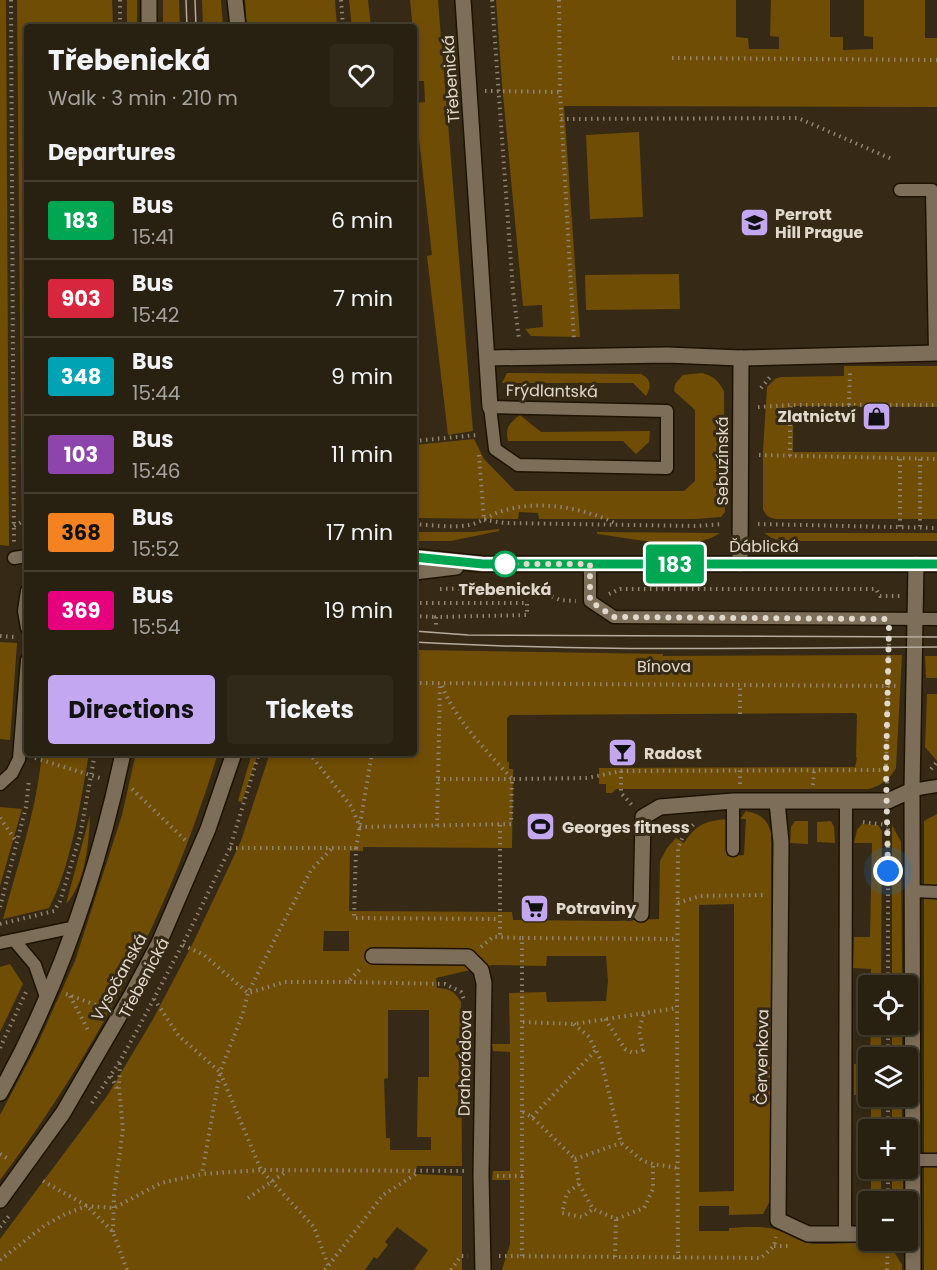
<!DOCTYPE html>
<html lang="en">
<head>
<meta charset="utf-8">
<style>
  :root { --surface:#282010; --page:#302819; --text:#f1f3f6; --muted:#a5a39f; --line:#443e30; --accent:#c4a7f1 }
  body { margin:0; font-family:Poppins,sans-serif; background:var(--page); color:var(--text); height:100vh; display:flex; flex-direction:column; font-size:22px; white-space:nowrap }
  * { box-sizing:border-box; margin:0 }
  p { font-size:20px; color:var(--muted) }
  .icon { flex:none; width:33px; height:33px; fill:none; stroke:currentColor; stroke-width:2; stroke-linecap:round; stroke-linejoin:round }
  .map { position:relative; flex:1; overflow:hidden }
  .sheet { position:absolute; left:24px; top:24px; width:393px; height:732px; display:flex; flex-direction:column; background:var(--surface); border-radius:6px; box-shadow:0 3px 9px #0003,0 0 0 2px var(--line) }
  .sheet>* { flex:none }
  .badge { padding:0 12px; border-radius:4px; font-size:21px; line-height:39px }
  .buttons { position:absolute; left:858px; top:975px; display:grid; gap:12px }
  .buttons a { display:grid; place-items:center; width:60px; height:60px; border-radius:6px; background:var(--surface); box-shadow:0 3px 9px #0003,0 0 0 2px var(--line); font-size:30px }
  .you { position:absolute; width:30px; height:30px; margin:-15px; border:4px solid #fff; border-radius:50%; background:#1a73e8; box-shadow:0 0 0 9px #1a73e833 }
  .map>.badge { position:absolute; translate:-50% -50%; box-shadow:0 0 0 3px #fff }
  h2 { padding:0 24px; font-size:22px; line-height:54px }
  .round { display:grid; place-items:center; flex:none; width:63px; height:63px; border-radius:6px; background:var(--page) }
  .headline { display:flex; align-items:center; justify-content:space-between; height:102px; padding:0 24px }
  h1 { font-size:28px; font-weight:700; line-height:45px }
  .button { display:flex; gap:12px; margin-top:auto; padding:12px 24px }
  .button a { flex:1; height:69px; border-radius:6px; background:var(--accent); color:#111; font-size:24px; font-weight:700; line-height:69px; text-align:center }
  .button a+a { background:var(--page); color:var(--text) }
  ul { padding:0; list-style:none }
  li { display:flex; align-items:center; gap:18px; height:78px; padding:0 24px; border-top:2px solid var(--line) }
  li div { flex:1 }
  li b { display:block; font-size:22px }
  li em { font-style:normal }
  li .badge { min-width:66px; font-weight:700; text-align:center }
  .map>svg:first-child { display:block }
</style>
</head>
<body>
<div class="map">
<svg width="937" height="1270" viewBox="0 0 937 1270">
  <rect width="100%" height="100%" fill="#362a16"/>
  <g fill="#704d05" fill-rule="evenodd">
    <path d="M0,0H6L9,546L0,545Z"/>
    <path d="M17,0H112L113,27H27V542L22,544Z"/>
    <rect x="127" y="0" width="10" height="27"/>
    <path d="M163,0H179L180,27H163Z"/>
    <path d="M202,0H221L223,27H203Z"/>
    <path d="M245,0H335L337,27H247Z"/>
    <path d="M349,0H368L371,27H352Z"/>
    <path d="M410,0H438L473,431L448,435L427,256L432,255L415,103L425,102L424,81H418Z"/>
    <path d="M496,0H736V37L748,38L749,49H779V37L770,36L771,0H830V37H843V50L873,49V37L864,36V0H925V38H937V107L564,106L580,337L531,336L525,329L543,327L542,305L523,306L502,84Z"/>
    <path d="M639,132L643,217L590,219L586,135Z"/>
    <path d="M679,274L680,309L586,310L585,275Z"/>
    <path d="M844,366H937V407L793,406V452H937V519H776C769,518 766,516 763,509V450L767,387L775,379L781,377L844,376Z"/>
    <path d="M507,373L641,374C651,379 652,386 646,396L633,383H502Z"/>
    <path d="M702,373C713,376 718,380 724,391L725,512L721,517L695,519H539L538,513L519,512L518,519L414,518V445L474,439L484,459L515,491H684L695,481V410L674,391L675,384L683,375Z"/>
    <path d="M520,415L541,432L650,431L649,442L636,454L623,441H508C505,428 509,423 520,415Z"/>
    <path d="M499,529V531L451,541H414V532H473Z"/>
    <path d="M597,532L720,533C693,553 630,538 597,534Z"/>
    <path d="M764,533H937V541H781L772,538Z"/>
    <path d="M0,642L17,643L10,740L0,739Z"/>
    <path d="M414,650L663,654V656L902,655L896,768C889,780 882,785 869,789H616L612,793H606V784H599V768L855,767L857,758L856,757L857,715L855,713L510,715L507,718V762H509V769H513L512,848L363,847V851H350L349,911L512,912L513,920L615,921L659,919L660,861L667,848L676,838L684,843C696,825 704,821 727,819V856L744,855L746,819H740L746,811C761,814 767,819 771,833V1199L763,1214L729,1215V1206H699V1231H729V1228C747,1227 767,1225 784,1232C795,1237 802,1243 814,1244C840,1245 867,1239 892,1248L902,1265V1270H502L510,1244V1180H492L493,1171H510V1052L493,1051L492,1044H510L509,993L546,992L547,1002L606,1001L608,981L606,956H547L546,966L492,965L436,978L437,988C448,988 455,991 461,1002L462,1166H417L415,1174L462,1176V1270H414L428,1250L397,1227L385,1242L388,1245L377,1259L374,1257L365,1270H0V1239L107,1096L152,1021L194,941L241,841L270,753H414ZM734,904V1191L699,1192V905ZM349,931V951H323L324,931ZM388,1010H429V1077H418L417,1137H431V1150H390V1138H386L384,1079L388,1078Z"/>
    <path d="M925,656H937V678H926Z"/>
    <path d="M927,694H937V761L925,747Z"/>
    <path d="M42,753H89C81,800 71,867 49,908L3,919C18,864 37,809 42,753Z"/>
    <path d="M136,753H218C170,911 99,1048 0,1180V1115L37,1045L75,961L122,815Z"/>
    <path d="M252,753H258L242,802L238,801Z"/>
    <path d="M0,807L22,809L0,886Z"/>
    <path d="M937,814V1270H924V821Z"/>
    <path d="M90,815C89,843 85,884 66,904Z"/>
    <path d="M795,821H808V844L790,843L791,827Z"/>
    <path d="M831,821L834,827L835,843L817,842V822Z"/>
    <path d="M862,824L878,825L882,831L881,985H871V969L853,968L854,937H870L872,843H854L857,830Z"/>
    <path d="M892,825L901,842L902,985H892Z"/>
    <path d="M10,964L23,984L0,1032V967Z"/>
    <path d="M871,1025H881V1057H870Z"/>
    <rect x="892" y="1025" width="10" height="32"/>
    <rect x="854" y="1064" width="14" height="31"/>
    <rect x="871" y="1097" width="10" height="32"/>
    <rect x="892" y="1097" width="10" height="32"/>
    <path d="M871,1169H881V1201L868,1202V1223L860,1222L858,1215V1198L871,1197Z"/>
    <rect x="892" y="1169" width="11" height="32"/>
  </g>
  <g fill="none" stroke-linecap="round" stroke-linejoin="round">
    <defs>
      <g id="lane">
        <path d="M900,190H932L935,353"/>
        <path d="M490,407L667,411V468L518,465L495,449Z"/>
        <path d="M14,558L27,556"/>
        <path d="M590,564V601L614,617L937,619"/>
        <path d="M27,591L24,611L27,628"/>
        <path d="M0,784L12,773L19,759L27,660"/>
        <path d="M912,790L937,786"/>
        <path d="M733,850V801"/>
        <path d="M912,891L937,892"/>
        <path d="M14,940L35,965L46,997"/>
        <path d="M0,943L75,927"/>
        <path d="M913,1160H937"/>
        <path d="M845,1234L846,801"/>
      </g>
      <g id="street">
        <path d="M463,0L490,407"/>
        <path d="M487,358L667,355L741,358L937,353"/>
        <path d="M740,564L741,358"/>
        <path d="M777,802L781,842L778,1220L808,1234H868"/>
        <path d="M641,914L643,817L660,807L733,801H888L912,790"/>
        <path d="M373,956L468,957L481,970L484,983L481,1174L483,1270"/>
        <path d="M913,1270L912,790L916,564"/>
      </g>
      <g id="secondary">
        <path d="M149,0V27"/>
        <path d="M235,0L238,27"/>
        <path d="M414,557L483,564H937"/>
        <path d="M414,572L456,567"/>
        <path d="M0,1093C59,987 98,872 123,753"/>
        <path d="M0,1200L63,1113L132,994L159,943L208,829L234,753"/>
      </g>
    </defs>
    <use href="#lane" stroke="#1e1201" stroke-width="15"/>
    <use href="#street" stroke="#1e1201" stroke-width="18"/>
    <use href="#secondary" stroke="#1e1201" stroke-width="18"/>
    <g stroke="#8e8474" stroke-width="4" stroke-dasharray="1.5 4.5" stroke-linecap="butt">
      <path d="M11,0L14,543"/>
      <path d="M120,0V27"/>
      <path d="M341,0L343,27"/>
      <path d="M492,0L513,291L519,339"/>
      <path d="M559,0L560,92L574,340"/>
      <path d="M672,58L937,60"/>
      <path d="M485,91L560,92"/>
      <path d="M561,119L798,118L894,160"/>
      <path d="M761,388L771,376"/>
      <path d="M849,405L850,373"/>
      <path d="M758,407L790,405H937"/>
      <path d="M414,441L477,435"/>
      <path d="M479,455L484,520"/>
      <path d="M759,455L937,459"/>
      <path d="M790,456V405"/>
      <path d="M900,459V528"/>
      <path d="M920,459V528"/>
      <path d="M484,520L505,523L696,526L723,524"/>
      <path d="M414,524C431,525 452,528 469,525C480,523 489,516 499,512C536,499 580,507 615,523"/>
      <path d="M758,524L937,528"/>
      <path d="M14,526L27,519"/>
      <path d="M440,589L531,587L560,600L576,601"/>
      <path d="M609,594L620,589H876L880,596H900"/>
      <path d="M414,603H527V615L436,617V627"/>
      <path d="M414,616L436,617"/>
      <path d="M0,636L14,637"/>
      <path d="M414,683L896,686"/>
      <path d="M442,686C456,721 487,751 512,779"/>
      <path d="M740,714V685"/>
      <path d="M309,753L351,806L360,827L511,824L512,779L587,778L621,771L886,770L889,633"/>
      <path d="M35,758L100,778"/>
      <path d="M931,769L937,762"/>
      <path d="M886,770L887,784"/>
      <path d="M621,771V793L632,805"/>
      <path d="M438,779H511"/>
      <path d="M740,784V767"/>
      <path d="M813,785L814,771"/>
      <path d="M132,789L185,840"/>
      <path d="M0,818L17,842"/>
      <path d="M863,822L888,825"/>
      <path d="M500,825V937"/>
      <path d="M437,826L440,683"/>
      <path d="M230,848H356L372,753"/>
      <path d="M356,848L354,918L500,919"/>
      <path d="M678,903L700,896L763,895"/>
      <path d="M0,907L26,807L29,779"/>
      <path d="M0,924L54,911L60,901L80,836L95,753"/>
      <path d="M183,945L204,955L248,993L285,982H348L362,967"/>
      <path d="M481,947L493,937L522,938"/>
      <path d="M348,982L445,984L461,992L465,1002"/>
      <path d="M888,986V818"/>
      <path d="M66,994L104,1008"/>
      <path d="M70,996L89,1032"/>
      <path d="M154,999L179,1036L220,1072L202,1174"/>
      <path d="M605,1019L625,1049L633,1053L643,1050L639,1030L644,1013"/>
      <path d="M523,1022L574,1024L677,1008"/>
      <path d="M574,1024L589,1037L601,1060L621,1143L643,1161L653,1164L678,1168"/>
      <path d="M0,1048L26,992"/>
      <path d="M888,1058V1024"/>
      <path d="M111,1076L118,1091"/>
      <path d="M92,1103L120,1061L141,1023L187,936L230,848L259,753"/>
      <path d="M523,1112L532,1117L575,1159L579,1184L593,1209L616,1219L644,1208L653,1189V1164"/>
      <path d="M532,1117L596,1050"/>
      <path d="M888,1130V1096"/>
      <path d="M0,1154L10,1160"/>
      <path d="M575,1159L621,1143"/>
      <path d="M497,1176H523"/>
      <path d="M43,1181L87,1206L113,1232L127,1270"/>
      <path d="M579,1184L567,1193L562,1213L582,1217L593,1209"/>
      <path d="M248,1198L287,1171"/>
      <path d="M888,1202V1168"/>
      <path d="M0,1227L9,1216"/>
      <path d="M113,1232L114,1195L123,1129L119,1088L120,1062"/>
      <path d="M774,1246H792"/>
      <path d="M877,1248H888"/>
      <path d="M499,1256L761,1258L774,1246L776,1237"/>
      <path d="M522,1256V938L678,939"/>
      <path d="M615,1257L616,1219"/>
      <path d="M678,1259L677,1008L678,848L684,834L696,822"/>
      <path d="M0,1260L44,1226L65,1214L87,1206L114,1208L161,1183L202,1174L261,1170L465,1171"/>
      <path d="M328,1265L314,1227L261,1170L220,1072L243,1013L248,993L280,929L311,870L332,848"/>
      <path d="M325,1270L383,1195L419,1172"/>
      <path d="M451,1270L461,1256H468"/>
      <path d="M887,1270L888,1240"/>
    </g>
    <use href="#lane" stroke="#7c6e58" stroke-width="12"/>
    <use href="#street" stroke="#7c6e58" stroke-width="15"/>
    <use href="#secondary" stroke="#7c6e58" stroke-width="15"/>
    <g stroke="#b5ac9e" stroke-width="1.5">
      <path d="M186,0L187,27"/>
      <path d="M195,0L196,27"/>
      <path d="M414,631L468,635L937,637"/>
      <path d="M414,642C588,652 763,648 937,647"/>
    </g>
  </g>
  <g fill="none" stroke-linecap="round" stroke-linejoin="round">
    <defs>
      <path id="line" d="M414,557L483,564H937"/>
    </defs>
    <use href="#line" stroke="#fff" stroke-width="14"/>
    <use href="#line" stroke="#00a651" stroke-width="9"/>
    <path stroke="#e1d9cd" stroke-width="6" stroke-dasharray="0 10.8" d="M505,564H590V601L614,617L885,619L889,625L886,770L888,871"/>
  </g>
  <defs>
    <symbol id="school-square" viewBox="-11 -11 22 22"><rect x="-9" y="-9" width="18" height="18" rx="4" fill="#c4a7f1" stroke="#362a16"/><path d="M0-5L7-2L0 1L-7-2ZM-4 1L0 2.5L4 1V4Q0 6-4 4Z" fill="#111"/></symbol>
    <symbol id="shop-square" viewBox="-11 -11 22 22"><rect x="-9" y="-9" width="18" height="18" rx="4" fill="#c4a7f1" stroke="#362a16"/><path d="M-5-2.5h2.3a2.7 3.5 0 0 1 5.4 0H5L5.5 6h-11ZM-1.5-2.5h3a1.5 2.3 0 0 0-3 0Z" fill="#111"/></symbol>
    <symbol id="bar-square" viewBox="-11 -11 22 22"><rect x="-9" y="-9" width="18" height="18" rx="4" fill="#c4a7f1" stroke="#362a16"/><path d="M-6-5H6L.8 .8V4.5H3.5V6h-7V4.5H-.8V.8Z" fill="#111"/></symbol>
    <symbol id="stadium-square" viewBox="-11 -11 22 22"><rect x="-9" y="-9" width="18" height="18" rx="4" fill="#c4a7f1" stroke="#362a16"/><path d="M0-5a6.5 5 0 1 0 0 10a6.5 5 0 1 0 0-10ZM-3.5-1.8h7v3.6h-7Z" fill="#111"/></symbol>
    <symbol id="supermarket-square" viewBox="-11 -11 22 22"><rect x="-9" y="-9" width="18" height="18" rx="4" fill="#c4a7f1" stroke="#362a16"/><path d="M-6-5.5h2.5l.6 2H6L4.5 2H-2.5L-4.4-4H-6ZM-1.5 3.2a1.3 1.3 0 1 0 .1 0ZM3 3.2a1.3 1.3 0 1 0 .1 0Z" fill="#111"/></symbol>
  </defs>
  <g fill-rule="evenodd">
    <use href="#school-square" x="738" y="206" width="33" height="33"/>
    <use href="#shop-square" x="860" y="400" width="33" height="33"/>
    <use href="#bar-square" x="606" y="736" width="33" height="33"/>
    <use href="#stadium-square" x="524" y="810" width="33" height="33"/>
    <use href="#supermarket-square" x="518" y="892" width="33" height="33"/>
  </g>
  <circle fill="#fff" stroke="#00a651" stroke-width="3" cx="505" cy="564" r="12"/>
  <g text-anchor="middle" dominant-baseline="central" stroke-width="6" stroke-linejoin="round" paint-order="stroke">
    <g font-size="16" fill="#e1d9cd" stroke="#362a16">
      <text transform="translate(451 79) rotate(-94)">Třebenická</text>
      <text transform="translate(552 391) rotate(1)">Frýdlantská</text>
      <text transform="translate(722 461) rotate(-90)">Sebuzínská</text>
      <text x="764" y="546">Ďáblická</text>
      <text x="664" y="666">Bínova</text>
      <text transform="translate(119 977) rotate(-61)">Vysočanská</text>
      <text transform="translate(144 978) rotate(-62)">Třebenická</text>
      <text transform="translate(762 1057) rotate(-89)">Červenkova</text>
      <text transform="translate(465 1063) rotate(-89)">Drahorádova</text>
    </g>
    <g font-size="16" font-weight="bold" fill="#e1d9cd" stroke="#362a16" text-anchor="start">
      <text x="775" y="214">Perrott<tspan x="775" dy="18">Hill Prague</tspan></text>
      <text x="856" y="416" text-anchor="end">Zlatnictví</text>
      <text x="644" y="753">Radost</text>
      <text x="562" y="827">Georges fitness</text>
      <text x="556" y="908">Potraviny</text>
    </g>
    <g font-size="16" font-weight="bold" fill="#e1d9cd" stroke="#362a16">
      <text x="505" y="589">Třebenická</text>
    </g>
  </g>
</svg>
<div class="buttons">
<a><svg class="icon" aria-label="locate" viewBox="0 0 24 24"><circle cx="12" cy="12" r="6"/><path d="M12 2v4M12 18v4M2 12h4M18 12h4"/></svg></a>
<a><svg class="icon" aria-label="layers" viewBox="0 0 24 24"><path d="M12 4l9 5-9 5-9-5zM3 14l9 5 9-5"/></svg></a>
<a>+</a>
<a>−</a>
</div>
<div class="you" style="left:888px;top:871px"></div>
<b class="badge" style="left:675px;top:564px;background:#00a651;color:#fff">183</b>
<section class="sheet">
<div class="headline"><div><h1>Třebenická</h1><p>Walk · 3 min · 210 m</p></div><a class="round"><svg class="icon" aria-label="heart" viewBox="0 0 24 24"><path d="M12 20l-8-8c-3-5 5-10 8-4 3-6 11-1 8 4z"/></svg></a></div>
<h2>Departures</h2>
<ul>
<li><span class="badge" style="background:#00a651;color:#fff">183</span><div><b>Bus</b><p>15:41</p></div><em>6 min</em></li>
<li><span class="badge" style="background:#d7263d;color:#fff">903</span><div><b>Bus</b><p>15:42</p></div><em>7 min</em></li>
<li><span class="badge" style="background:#00a3b4;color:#fff">348</span><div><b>Bus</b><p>15:44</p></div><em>9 min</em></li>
<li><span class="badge" style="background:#8e44ad;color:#fff">103</span><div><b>Bus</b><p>15:46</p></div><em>11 min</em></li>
<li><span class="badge" style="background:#f58220;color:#111">368</span><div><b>Bus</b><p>15:52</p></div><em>17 min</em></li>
<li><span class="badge" style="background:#e6007e;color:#fff">369</span><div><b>Bus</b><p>15:54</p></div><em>19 min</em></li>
</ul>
<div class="button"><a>Directions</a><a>Tickets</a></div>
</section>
</div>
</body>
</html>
